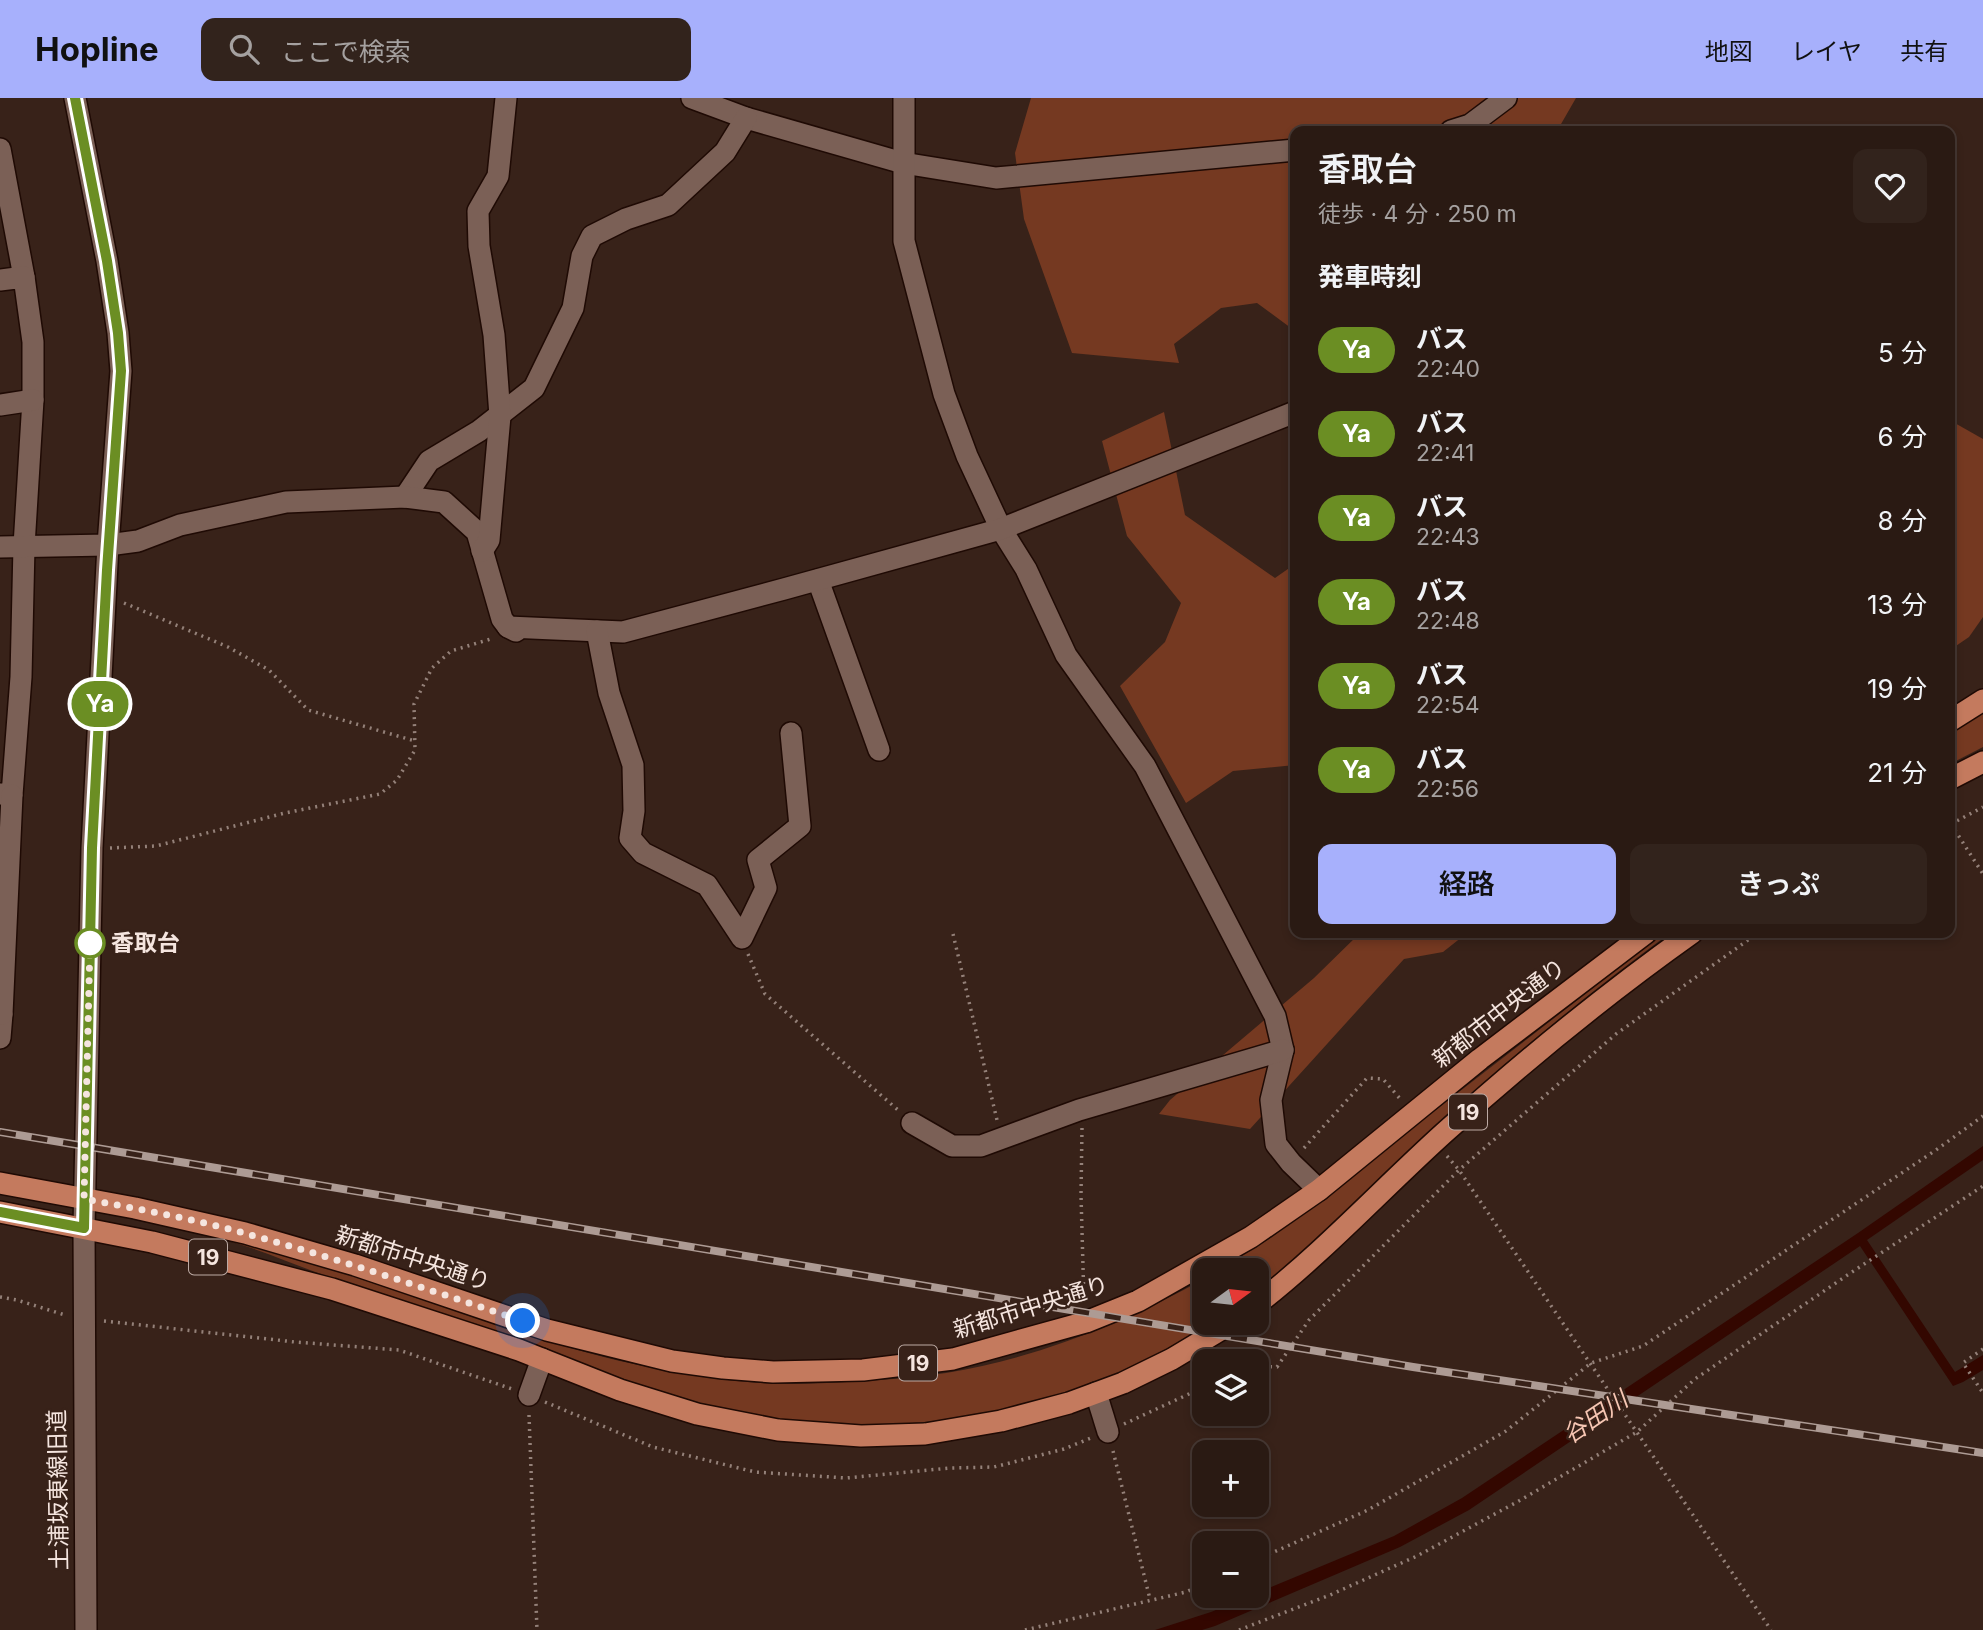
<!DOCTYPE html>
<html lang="ja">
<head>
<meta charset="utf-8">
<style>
  :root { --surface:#2a1a13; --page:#32231c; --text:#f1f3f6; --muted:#a5a1a0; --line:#463833; --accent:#a7b0fc }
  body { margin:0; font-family:Inter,"Noto Sans JP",sans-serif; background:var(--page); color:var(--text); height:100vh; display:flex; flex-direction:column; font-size:26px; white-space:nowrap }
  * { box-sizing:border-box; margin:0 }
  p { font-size:23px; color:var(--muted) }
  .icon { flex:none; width:38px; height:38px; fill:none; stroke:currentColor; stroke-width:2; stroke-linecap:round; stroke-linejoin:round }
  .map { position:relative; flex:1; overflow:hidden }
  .panel { position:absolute; left:1290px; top:28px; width:665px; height:812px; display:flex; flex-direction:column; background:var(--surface); border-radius:14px; box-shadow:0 4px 10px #0003,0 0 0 2px var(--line) }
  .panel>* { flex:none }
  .badge { padding:0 14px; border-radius:23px; font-size:24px; line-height:46px }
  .needle { width:46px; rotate:75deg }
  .controls { position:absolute; left:1192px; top:1160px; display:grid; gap:14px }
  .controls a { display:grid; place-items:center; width:77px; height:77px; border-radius:14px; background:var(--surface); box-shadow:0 4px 10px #0003,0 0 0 2px var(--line); font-size:35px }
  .you { position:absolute; width:35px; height:35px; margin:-18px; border:5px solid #fff; border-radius:50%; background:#1a73e8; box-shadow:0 0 0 10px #1a73e833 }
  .map>.badge { position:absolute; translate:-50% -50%; box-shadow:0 0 0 4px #fff }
  h2 { padding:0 28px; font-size:26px; line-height:63px }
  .round { display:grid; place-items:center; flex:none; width:74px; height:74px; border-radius:14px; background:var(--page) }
  .headline { display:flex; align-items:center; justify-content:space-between; height:119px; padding:0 28px }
  h1 { font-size:33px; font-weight:600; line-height:52px }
  .button { display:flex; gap:14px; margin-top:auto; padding:14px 28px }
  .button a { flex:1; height:80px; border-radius:14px; background:var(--accent); color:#111; font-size:28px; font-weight:600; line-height:80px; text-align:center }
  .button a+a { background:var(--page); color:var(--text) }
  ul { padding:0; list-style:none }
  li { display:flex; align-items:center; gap:21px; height:84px; padding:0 28px }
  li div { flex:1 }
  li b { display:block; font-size:26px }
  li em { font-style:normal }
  li .badge { min-width:77px; font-weight:700; text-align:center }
  header { display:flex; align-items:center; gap:42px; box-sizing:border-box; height:98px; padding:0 35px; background:var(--accent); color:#111 }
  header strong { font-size:33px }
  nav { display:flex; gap:38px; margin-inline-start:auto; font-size:24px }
  .search { width:490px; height:63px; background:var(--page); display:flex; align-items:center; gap:18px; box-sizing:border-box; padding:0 24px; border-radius:14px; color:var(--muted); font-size:26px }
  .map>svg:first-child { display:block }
</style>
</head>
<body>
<header>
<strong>Hopline</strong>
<div class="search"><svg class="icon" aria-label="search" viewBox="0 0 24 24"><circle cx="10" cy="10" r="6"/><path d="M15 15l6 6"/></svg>ここで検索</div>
<nav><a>地図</a><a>レイヤ</a><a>共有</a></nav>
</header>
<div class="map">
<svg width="1983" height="1532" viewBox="0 0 1983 1532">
  <rect width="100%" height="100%" fill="#382219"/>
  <g fill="#753921">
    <path d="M1031,0H1576L1557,33H1295V233L1257,205L1221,210L1174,246L1179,265L1072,255L1024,121L1015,55Z"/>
    <path d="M1164,314L1185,417L1275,480L1295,466V667L1233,673L1186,705L1120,588L1165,544L1181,505L1127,438L1102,343Z"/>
    <path d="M1953,324L1983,341V519L1969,539L1950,552V326Z"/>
    <path d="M1983,615V649L1950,666V635Z"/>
    <path d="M1360,835H1467L1443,854L1404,861L1250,1031L1159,1016L1170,1002L1314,880Z"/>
    <path d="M1664,835H1670C1605,883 1541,934 1480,988C1404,1055 1334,1129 1257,1193L1256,1172H1219L1269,1141Z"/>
    <path d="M148,1121C189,1131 230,1140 271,1151C315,1164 359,1178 402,1193C479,1218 554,1249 634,1266C671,1274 710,1281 748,1284C781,1287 815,1286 847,1284C880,1282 913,1280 946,1275C1037,1260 1124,1225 1204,1181V1225H1209C1181,1243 1152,1260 1121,1274C990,1333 837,1341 699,1305C639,1290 583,1264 525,1244C465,1223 405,1204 344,1184C309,1173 275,1157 239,1146C209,1137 177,1131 147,1124Z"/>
  </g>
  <path fill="#330700" d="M1983,1048V1062L1867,1142L1955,1274L1983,1257V1272L1963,1284L1953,1288L1860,1148L1469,1412L1400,1449L1215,1528L1202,1532H1155L1211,1514L1250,1498H1256L1257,1495L1394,1438L1462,1400L1858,1135Z"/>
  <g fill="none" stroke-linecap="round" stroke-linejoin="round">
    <defs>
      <g id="minor">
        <path d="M75,0L107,163L118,235L121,273L108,447L92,750L84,1130L86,1532"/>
        <path d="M692,0L746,20L903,65L996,80L1295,52"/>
        <path d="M904,0V143L944,296L967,358L1001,431L1026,471L1066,557L1145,668L1275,918L1283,952L1271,1002L1276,1046L1291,1065L1319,1092"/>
        <path d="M1451,33L1470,27L1506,0"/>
        <path d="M0,51L24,179"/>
        <path d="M0,182L24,179L33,244V302L24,448L21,579L12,697L0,696"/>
        <path d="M0,307L33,302"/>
        <path d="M405,399L429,363L479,333L534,290L573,210L582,158L592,138L626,121L668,107L725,54L746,20"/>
        <path d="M0,449L108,447L138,443L180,427L286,404L405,399L444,404L477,434L502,521L508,529L516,533"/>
        <path d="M482,453L489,442L500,318L494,237L479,148L478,113L498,78L506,0"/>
        <path d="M818,482L879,652"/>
        <path d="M508,529L623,534L784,491L1001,431L1295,314"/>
        <path d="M597,533L609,595L633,667L634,713L630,740L643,755L707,787L742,840L766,790L758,762L800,728L791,635"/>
        <path d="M0,916H2L0,940"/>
        <path d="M2,916L12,697"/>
        <path d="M912,1025L952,1048H981L1079,1012L1283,952"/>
        <path d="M1096,1295L1108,1334"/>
        <path d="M529,1297L542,1261"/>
      </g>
      <g id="major">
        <path d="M1950,623L1983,602"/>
        <path d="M1950,681L1983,664"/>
        <path d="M0,1085L135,1110L245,1135L355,1167L547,1232L672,1263L723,1270L773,1274L863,1272L953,1261L1086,1224L1138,1203L1251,1139L1319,1092L1480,961L1646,835"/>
        <path d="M0,1114L152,1144L332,1191L519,1252L620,1292L697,1316L778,1332L861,1338L925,1336L1001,1323L1069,1305L1123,1285L1172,1261L1232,1225"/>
        <path d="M1256,1207C1324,1154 1381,1092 1444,1035C1523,964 1606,896 1692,835"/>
      </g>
    </defs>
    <use href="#minor" stroke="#1f0a04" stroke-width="24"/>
    <use href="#major" stroke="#1f0a04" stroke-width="24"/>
    <g stroke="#948179" stroke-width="3.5" stroke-dasharray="2 5" stroke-linecap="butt">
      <path d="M124,505L228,549L269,572L308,612L415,643"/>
      <path d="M1951,726L1983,776"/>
      <path d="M1951,726L1983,709"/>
      <path d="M110,750L156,748L285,715L380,696L397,682L415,652L414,606L432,570L451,553L494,540"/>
      <path d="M953,836L997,1022"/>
      <path d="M748,856L765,896L898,1012"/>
      <path d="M1082,1030L1081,1097L1084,1204"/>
      <path d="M1304,1050L1367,980L1383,981L1402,1003"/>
      <path d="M1447,1058L1459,1072L1771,1532"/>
      <path d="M0,1199L17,1202L65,1217"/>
      <path d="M104,1223L295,1244L399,1252L512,1291"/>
      <path d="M1983,1251L1963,1265L1983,1295"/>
      <path d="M1256,1268L1277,1269L1309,1222L1459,1072L1616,936L1758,835"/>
      <path d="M545,1304L653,1349L755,1374L846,1380L950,1370L994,1369L1064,1351L1091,1340"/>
      <path d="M529,1317L537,1532"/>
      <path d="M1124,1326L1204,1289"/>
      <path d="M1113,1353L1150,1501"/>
      <path d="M1256,1462L1368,1412L1506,1333L1591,1265L1643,1248L1936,1052L1983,1018"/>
      <path d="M1025,1532L1186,1494L1204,1486"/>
      <path d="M1239,1532L1330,1497L1417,1458L1517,1404L1637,1334L1695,1281L1849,1176L1983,1088"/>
    </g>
    <use href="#minor" stroke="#7b6056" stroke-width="21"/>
    <use href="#major" stroke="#c47a5e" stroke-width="21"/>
    <defs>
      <path id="rail" d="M0,1034L1413,1269L1983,1355"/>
    </defs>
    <use href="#rail" stroke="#ad9b94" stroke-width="8"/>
    <use href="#rail" stroke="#382219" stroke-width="5" stroke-dasharray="16" stroke-linecap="butt"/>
  </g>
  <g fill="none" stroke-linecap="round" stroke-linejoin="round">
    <defs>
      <path id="line" d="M0,1114L84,1130L92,750L107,472L121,273L118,235L107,163L75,0"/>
    </defs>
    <use href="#line" stroke="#fff" stroke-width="16"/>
    <use href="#line" stroke="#6b8e23" stroke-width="10"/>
    <path stroke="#f5e5df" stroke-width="7" stroke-dasharray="0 12.6" d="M90,845L84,1101C139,1111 194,1121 247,1136C340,1161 432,1193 523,1223"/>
  </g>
  <circle fill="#fff" stroke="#6b8e23" stroke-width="3.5" cx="90" cy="845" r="14"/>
  <g text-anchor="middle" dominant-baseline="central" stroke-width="5" stroke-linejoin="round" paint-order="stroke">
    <g fill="#382219" stroke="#bcaaa4" stroke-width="2">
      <rect x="1449" y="996.5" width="38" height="35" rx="5"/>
      <rect x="189" y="1141.5" width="38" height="35" rx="5"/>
      <rect x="899" y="1247.5" width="38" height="35" rx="5"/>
    </g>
    <g font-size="21" font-weight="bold" fill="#f5e5df">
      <text x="1468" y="1014">19</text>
      <text x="208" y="1159">19</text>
      <text x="918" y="1265">19</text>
    </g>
    <g font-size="23" font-weight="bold" fill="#f5e5df" stroke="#382219" text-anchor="start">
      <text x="111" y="845">香取台</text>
    </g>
    <g font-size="23" fill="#f5e5df" stroke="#382219">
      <text transform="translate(1499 915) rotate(-38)">新都市中央通り</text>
      <text transform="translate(413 1160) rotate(18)">新都市中央通り</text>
      <text transform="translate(1031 1209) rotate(-17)">新都市中央通り</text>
      <text transform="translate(58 1392) rotate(-91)">土浦坂東線旧道</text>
    </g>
    <g font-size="24" font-style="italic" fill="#f7c6b3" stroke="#382219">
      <text transform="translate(1595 1319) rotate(-34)">谷田川</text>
    </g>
  </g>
</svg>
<div class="controls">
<a><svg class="needle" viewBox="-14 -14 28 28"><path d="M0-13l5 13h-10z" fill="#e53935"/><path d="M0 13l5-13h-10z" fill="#a5a1a0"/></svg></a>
<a><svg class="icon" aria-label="layers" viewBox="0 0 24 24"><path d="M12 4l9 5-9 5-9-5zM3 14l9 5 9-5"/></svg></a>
<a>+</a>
<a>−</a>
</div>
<div class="you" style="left:523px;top:1223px"></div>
<b class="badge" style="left:100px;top:606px;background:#6b8e23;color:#fff">Ya</b>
<section class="panel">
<div class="headline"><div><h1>香取台</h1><p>徒歩 · 4 分 · 250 m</p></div><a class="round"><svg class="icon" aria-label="heart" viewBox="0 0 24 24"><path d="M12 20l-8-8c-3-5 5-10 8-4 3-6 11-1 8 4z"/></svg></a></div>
<h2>発車時刻</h2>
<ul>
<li><span class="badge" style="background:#6b8e23;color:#fff">Ya</span><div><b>バス</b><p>22:40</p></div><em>5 分</em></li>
<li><span class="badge" style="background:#6b8e23;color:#fff">Ya</span><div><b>バス</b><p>22:41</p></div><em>6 分</em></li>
<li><span class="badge" style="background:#6b8e23;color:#fff">Ya</span><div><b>バス</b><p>22:43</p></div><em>8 分</em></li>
<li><span class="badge" style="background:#6b8e23;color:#fff">Ya</span><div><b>バス</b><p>22:48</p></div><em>13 分</em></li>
<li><span class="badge" style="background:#6b8e23;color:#fff">Ya</span><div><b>バス</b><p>22:54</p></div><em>19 分</em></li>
<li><span class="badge" style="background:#6b8e23;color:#fff">Ya</span><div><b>バス</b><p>22:56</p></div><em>21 分</em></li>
</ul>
<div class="button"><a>経路</a><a>きっぷ</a></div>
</section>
</div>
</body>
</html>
